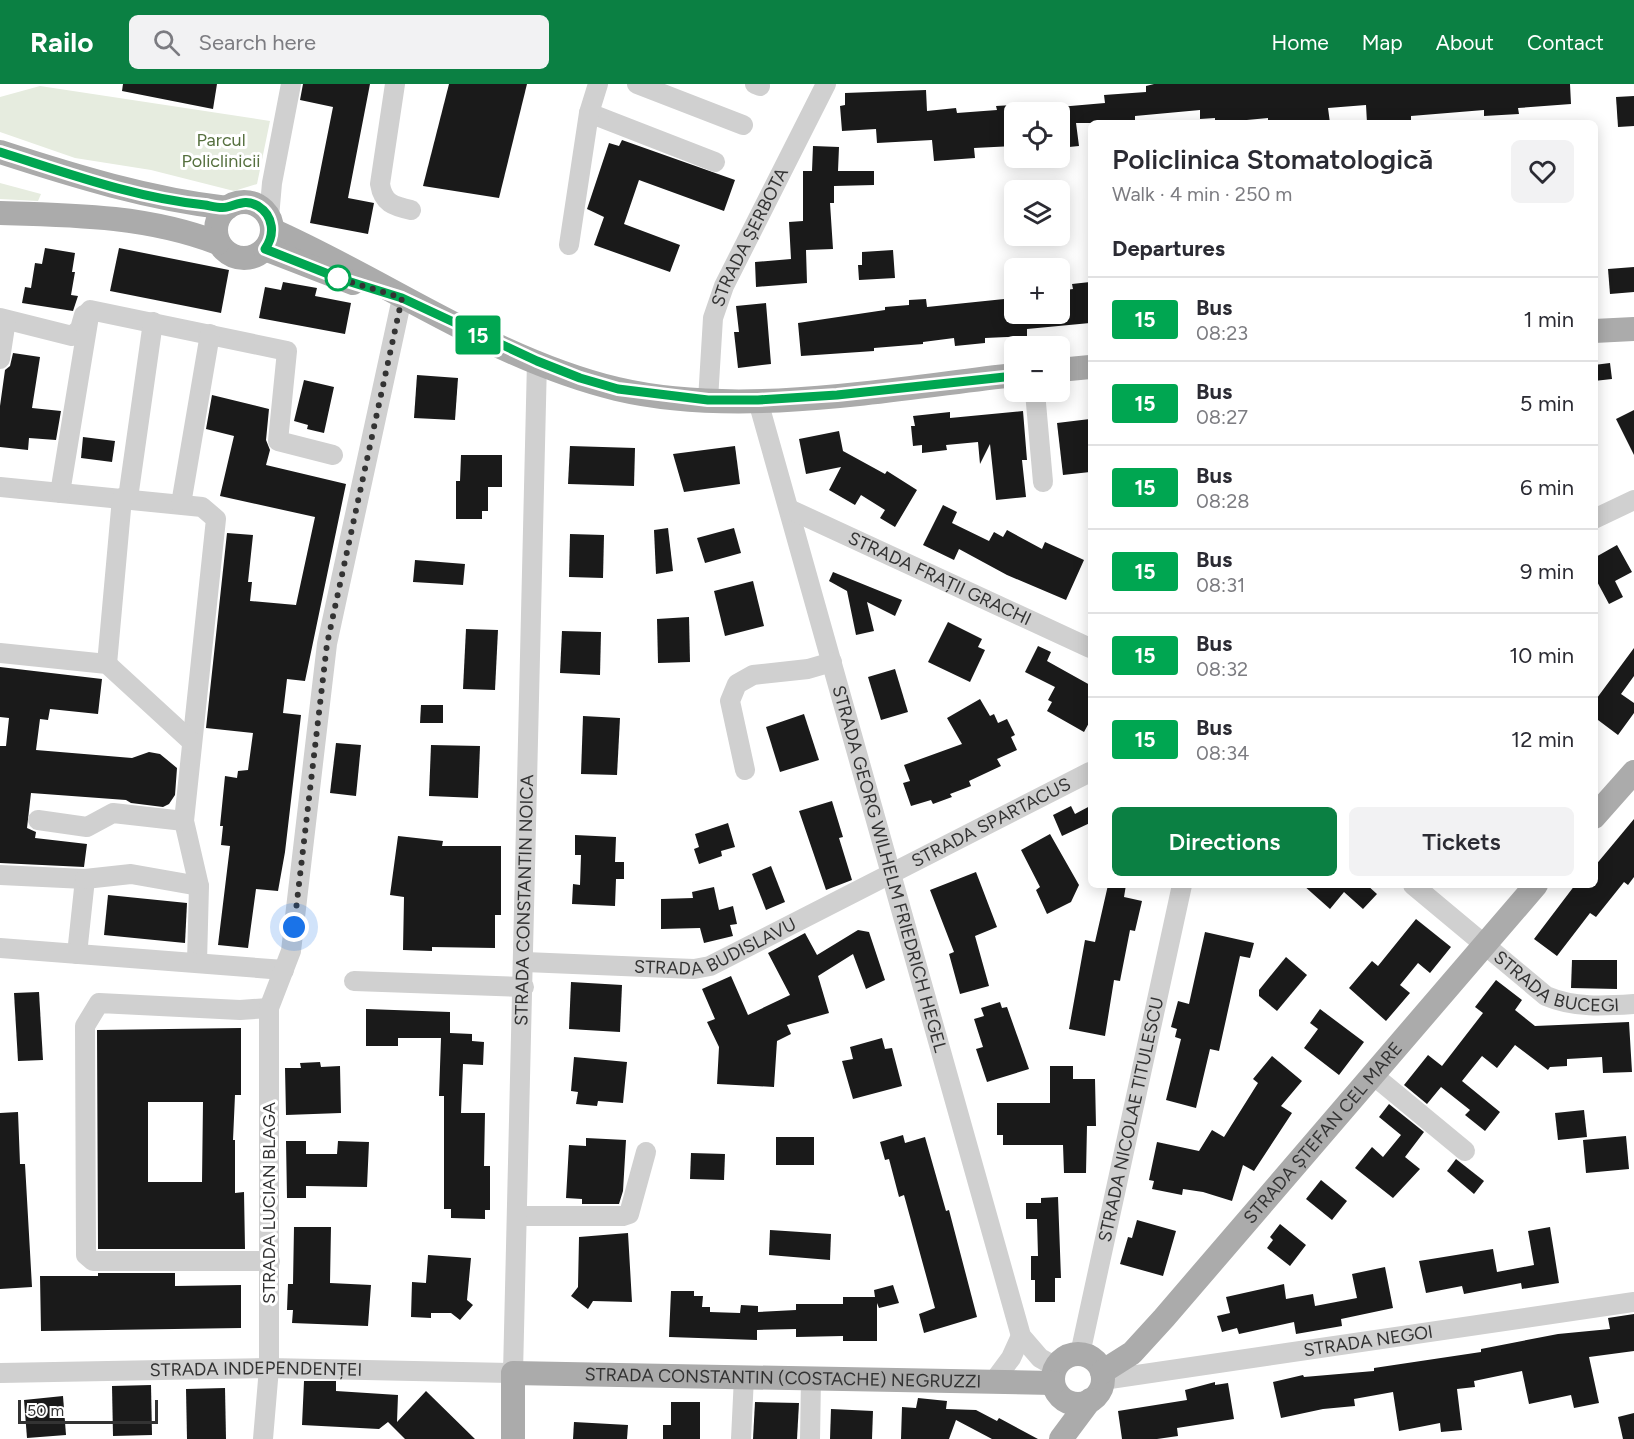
<!DOCTYPE html>
<html lang="en">
<head>
<meta charset="utf-8">
<style>
  :root { --surface:#fff; --page:#f2f2f3; --text:#2b2b33; --muted:#7c7c81; --line:#e1e1e2; --accent:#0b8043 }
  body { margin:0; font-family:Figtree,sans-serif; background:var(--page); color:var(--text); height:100vh; display:flex; flex-direction:column; font-size:22px; white-space:nowrap }
  * { box-sizing:border-box; margin:0 }
  p { font-size:20px; color:var(--muted) }
  .icon { flex:none; width:33px; height:33px; fill:none; stroke:currentColor; stroke-width:2; stroke-linecap:round; stroke-linejoin:round }
  .map { position:relative; flex:1; overflow:hidden }
  .drawer { position:absolute; left:1088px; top:36px; width:510px; height:768px; display:flex; flex-direction:column; background:var(--surface); border-radius:9px; box-shadow:0 3px 15px #0003 }
  .drawer>* { flex:none }
  .badge { padding:0 12px; border-radius:4px; font-size:21px; line-height:39px }
  .fabs { position:absolute; left:1004px; top:18px; display:grid; gap:12px }
  .fabs a { display:grid; place-items:center; width:66px; height:66px; border-radius:9px; background:var(--surface); box-shadow:0 3px 15px #0003; font-size:30px }
  .scale { position:absolute; left:18px; bottom:15px; width:140px; box-sizing:border-box; padding-left:6px; border:3px solid #333; border-top:0; font-size:16px; line-height:21px; white-space:nowrap; color:#333; -webkit-text-stroke:4px #fff; paint-order:stroke }
  .you { position:absolute; width:30px; height:30px; margin:-15px; border:4px solid #fff; border-radius:50%; background:#1a73e8; box-shadow:0 0 0 9px #1a73e833 }
  .map>.badge { position:absolute; translate:-50% -50%; box-shadow:0 0 0 3px #fff }
  h2 { padding:0 24px; font-size:22px; line-height:54px }
  .round { display:grid; place-items:center; flex:none; width:63px; height:63px; border-radius:9px; background:var(--page) }
  .head { display:flex; align-items:center; justify-content:space-between; height:102px; padding:0 24px }
  h1 { font-size:28px; font-weight:600; line-height:45px }
  .cta { display:flex; gap:12px; margin-top:auto; padding:12px 24px }
  .cta a { flex:1; height:69px; border-radius:9px; background:var(--accent); color:#fff; font-size:24px; font-weight:600; line-height:69px; text-align:center }
  .cta a+a { background:var(--page); color:var(--text) }
  ul { padding:0; list-style:none }
  li { display:flex; align-items:center; gap:18px; height:84px; padding:0 24px; border-top:2px solid var(--line) }
  li div { flex:1 }
  li b { display:block; font-size:22px }
  li em { font-style:normal }
  li .badge { min-width:66px; font-weight:700; text-align:center }
  header { display:flex; align-items:center; gap:36px; box-sizing:border-box; height:84px; padding:0 30px; background:var(--accent); color:#fff }
  header strong { font-size:28px }
  nav { display:flex; gap:33px; margin-inline-start:auto; font-size:21px }
  .search { width:420px; height:54px; background:var(--page); display:flex; align-items:center; gap:15px; box-sizing:border-box; padding:0 21px; border-radius:9px; color:var(--muted); font-size:22px }
  .map>svg:first-child { display:block }
</style>
</head>
<body>
<header>
<strong>Railo</strong>
<div class="search"><svg class="icon" aria-label="search" viewBox="0 0 24 24"><circle cx="10" cy="10" r="6"/><path d="M15 15l6 6"/></svg>Search here</div>
<nav><a>Home</a><a>Map</a><a>About</a><a>Contact</a></nav>
</header>
<div class="map">
<svg width="1634" height="1355" viewBox="0 0 1634 1355">
  <rect width="100%" height="100%" fill="#fff"/>
  <g fill="#e6ecdf">
    <path d="M40,2L270,37L257,100L234,107L151,86L75,74L0,48V13Z"/>
    <path d="M0,99L41,110L38,117L0,115Z"/>
  </g>
  <g fill="#1a1a1a" fill-rule="evenodd">
    <path d="M123,0H217L213,25L122,7Z"/>
    <path d="M303,0H370L348,114L374,119L368,150L310,139L333,23L300,16Z"/>
    <path d="M449,0H527L499,114L423,102Z"/>
    <path d="M1154,0H1570L1571,20L1518,24L1519,30L1484,32V26L1411,32V39H1367L1366,21L1328,24L1330,39H1268V34L1215,39V34L1200,35V26L1135,32V39H1076L1079,62L1059,64V23L1105,19L1104,11L1146,8V2Z"/>
    <path d="M926,6L927,27L956,24L957,29L997,26L996,22L1013,21L1014,62L974,64L975,74L934,77L932,56L877,59L876,45L842,47L840,22L845,21V9Z"/>
    <path d="M1634,12V42L1618,43L1616,13Z"/>
    <path d="M622,56L735,96L724,127L639,96L624,140L680,161L670,188L594,161L604,133L587,125L609,59L619,62Z"/>
    <path d="M813,62L839,63L838,87H874V101L834,102V119H830L833,165L806,166L807,199L756,203L755,178L791,175L789,138L803,137V87H812Z"/>
    <path d="M45,164L75,169L72,188H75L71,211L78,212L73,227L22,219L25,203L31,204L35,179L42,180Z"/>
    <path d="M119,164L229,186L221,229L110,207Z"/>
    <path d="M893,166L895,194L859,196L858,181H862V168Z"/>
    <path d="M1634,183V208L1610,210L1608,185Z"/>
    <path d="M283,198L317,204L315,212L351,219L345,250L259,234L265,203L281,206Z"/>
    <path d="M1090,198V239L1027,245V252L985,254V259L955,262L954,254L923,258V260L874,264V267L801,272L798,239L885,226V223L909,221V216L926,215L927,223L1014,214V230H1059V207L1073,205L1072,200Z"/>
    <path d="M766,219L771,280L738,284L734,248H739L736,222Z"/>
    <path d="M13,269L40,273L32,324L61,327L56,356L29,354L28,366L0,363V322L5,286L10,282Z"/>
    <path d="M1610,279L1612,295L1594,297V281Z"/>
    <path d="M417,291L458,294L455,336L414,334Z"/>
    <path d="M304,296L334,303L324,349L307,345L308,341L294,337Z"/>
    <path d="M212,311L269,325L266,356L270,366L266,381L346,400L305,597L287,595L283,629L301,631L285,768L278,807L256,805L248,864L218,861L230,762L221,761L223,742H220L225,692L237,694L238,687L248,686L253,649L206,644L227,449L253,451L248,498H252L250,517L296,521L315,433L220,412L234,352L206,345Z"/>
    <path d="M1634,326V371L1616,335Z"/>
    <path d="M1023,327L1027,376H1022L1026,413L996,416L990,360L980,380L978,358L946,361L947,366L922,369V361L913,362L911,342H915L913,332L950,328V334Z"/>
    <path d="M1090,335V388L1063,391L1057,339Z"/>
    <path d="M839,347L843,367L885,390L887,387L917,406L895,443L880,434L885,426L861,411L855,421L829,406L841,383L806,390L799,355Z"/>
    <path d="M83,353L115,357L112,378L81,374Z"/>
    <path d="M570,362L635,364L634,402L568,400Z"/>
    <path d="M735,362L740,400L684,408L673,370Z"/>
    <path d="M461,371H502V403H488V427H482V435H456V397H460Z"/>
    <path d="M943,421L957,428L952,439L989,457L994,448L1003,453L1007,446L1042,465L1045,458L1084,476L1066,516L1007,491L959,465L954,476L923,461Z"/>
    <path d="M668,444L673,487L656,490L654,446Z"/>
    <path d="M734,444L741,469L705,479L697,454Z"/>
    <path d="M570,450L604,451L603,494L569,493Z"/>
    <path d="M1617,461L1632,488L1615,497L1623,513L1609,520L1594,492V474Z"/>
    <path d="M415,476L465,480L463,501L413,498Z"/>
    <path d="M833,488L902,516L895,532L867,518L874,547L856,551L847,507L829,497Z"/>
    <path d="M753,497L764,542L725,552L714,507Z"/>
    <path d="M689,533L690,578L658,579L657,535Z"/>
    <path d="M948,538L982,555L978,563L985,566L970,598L928,578Z"/>
    <path d="M466,545L498,546L495,606L463,605Z"/>
    <path d="M562,547L601,548L600,591L560,589Z"/>
    <path d="M1038,562L1051,568L1047,577L1090,601V637L1084,648L1047,627L1052,618L1048,616L1055,603L1025,588Z"/>
    <path d="M1634,564V592L1621,610L1634,619V629L1618,651L1594,633V618Z"/>
    <path d="M0,583L102,595L98,630L50,625L48,636L40,635L36,666L132,674L149,668L160,670L177,684L175,711L169,720L163,723L131,719L126,716L31,709L27,744L36,748L35,754L87,760L84,783L0,779V662H6L9,634L0,633Z"/>
    <path d="M895,585L908,628L881,636L868,593Z"/>
    <path d="M980,615L990,632L994,630L998,639L1007,635L1015,651L1011,653L1017,666L997,675L1001,682L969,697L971,702L950,710L952,713L933,720L931,716L911,722L903,699L910,697L904,681L962,660L947,634Z"/>
    <path d="M421,621H443V639H420Z"/>
    <path d="M804,630L819,676L780,688L766,643Z"/>
    <path d="M583,632L620,634L617,691L581,690Z"/>
    <path d="M336,659L361,661L356,712L330,709Z"/>
    <path d="M431,661L480,662L478,714L429,712Z"/>
    <path d="M832,717L843,753L839,754L852,796L826,806L799,727Z"/>
    <path d="M1071,722L1075,730L1090,722V739L1062,752L1053,731Z"/>
    <path d="M1634,735V793L1628,801L1624,798L1596,833L1590,829L1557,872L1534,855L1575,801H1594V783Z"/>
    <path d="M728,739L735,763L721,767L722,772L699,780L694,765L699,763L695,750Z"/>
    <path d="M1050,750L1079,801L1071,818L1047,830L1036,806L1040,803L1021,766Z"/>
    <path d="M575,751L616,753L615,778H624V795H616L615,822L572,820L573,800L580,801L581,771H575Z"/>
    <path d="M398,752L443,757L442,762H501V831H495V864L432,863V867L403,866L404,813L390,811Z"/>
    <path d="M771,782L785,818L766,826L752,790Z"/>
    <path d="M976,788L997,843L975,852L989,902L960,910L949,870L954,868L930,806Z"/>
    <path d="M1108,801H1126L1124,813L1142,817L1135,847L1130,846L1120,897L1114,896L1105,952L1069,945L1085,856L1095,858Z"/>
    <path d="M1303,801H1367L1377,810L1363,825L1344,808L1330,825Z"/>
    <path d="M714,803L719,826L733,822L737,840L730,841L733,852L704,859L700,844L661,845V815L693,814L692,808Z"/>
    <path d="M108,811L187,819L185,859L104,851Z"/>
    <path d="M1416,835L1451,863L1430,889L1418,879L1400,901L1410,909L1386,937L1349,904L1372,877L1378,882Z"/>
    <path d="M858,846L869,848L885,896L866,905L853,870L818,892L829,929L787,941L791,950L777,957L774,1003L717,1000L719,963L707,938L715,935L702,905L731,892L748,931L790,911L768,869L805,849L817,871Z"/>
    <path d="M1205,848L1254,859L1250,874L1240,872L1219,967L1210,965L1196,1024L1166,1016L1181,955L1175,953L1177,945L1171,943L1178,917L1189,920Z"/>
    <path d="M1286,873L1307,891L1277,927L1259,912V906Z"/>
    <path d="M1572,876H1617V905L1571,904Z"/>
    <path d="M1496,896L1522,916L1515,926L1535,942L1629,938L1632,988L1603,989L1602,973L1567,975V982L1550,983L1548,986L1515,961L1497,984L1482,972L1462,997L1500,1028L1485,1047L1465,1031L1470,1026L1441,1003L1427,1020L1404,1001L1428,971L1442,982L1483,929L1475,923Z"/>
    <path d="M571,898L622,901L620,948L569,945Z"/>
    <path d="M39,908L43,976L18,977L14,909Z"/>
    <path d="M1000,918L1002,924L1007,923L1029,985L987,998L976,965L983,963L974,935L984,932L981,924Z"/>
    <path d="M366,925L450,928V949L472,950V957L484,958L483,981L463,980L461,1029H485L484,1082H490V1126H485V1135L451,1134V1125H444V1012H439L441,954H398V962H366Z"/>
    <path d="M1320,925L1364,958L1339,991L1304,964L1318,945L1310,939Z"/>
    <path d="M241,944V1011H235L233,1056H235V1109L244,1108L245,1165H98L97,946ZM148,1018H203L202,1098H148Z"/>
    <path d="M882,954L885,965L892,964L902,1002L853,1015L842,977L853,975L850,963Z"/>
    <path d="M1272,972L1302,997L1281,1022L1292,1029L1254,1087L1243,1081L1232,1117L1203,1108L1183,1105L1182,1111L1152,1105L1154,1097L1149,1096L1157,1058L1199,1067L1212,1046L1224,1053L1258,999L1253,995Z"/>
    <path d="M574,973L627,978L623,1019L598,1017L597,1022L576,1020L578,1008L571,1007Z"/>
    <path d="M320,978L321,983L340,982L341,1029L286,1031L285,984H301L300,979Z"/>
    <path d="M1050,982H1073V995H1095L1096,1042H1087L1086,1089H1064L1063,1061H1003V1051H997V1019H1050Z"/>
    <path d="M1389,1020L1424,1048L1405,1073L1420,1085L1393,1114L1355,1084L1372,1063L1383,1073L1401,1051L1379,1033Z"/>
    <path d="M1584,1026L1587,1053L1558,1056L1555,1029Z"/>
    <path d="M18,1028L20,1080H25L32,1203L0,1205V1029Z"/>
    <path d="M903,1051L905,1059L925,1053L946,1127L949,1126L977,1233L924,1249L919,1230L935,1224L904,1111L899,1113L889,1075L885,1076L880,1058Z"/>
    <path d="M1626,1052L1629,1085L1586,1089L1583,1056Z"/>
    <rect x="776" y="1053" width="38" height="28"/>
    <path d="M586,1054L626,1056L623,1107L619,1120H582V1115L566,1114L569,1061L586,1062Z"/>
    <path d="M286,1057H306V1070H337L338,1057L369,1058L367,1103L306,1102V1114H287Z"/>
    <path d="M691,1069L725,1070L724,1096L690,1095Z"/>
    <path d="M1456,1075L1484,1097L1474,1110L1447,1087Z"/>
    <path d="M1321,1096L1347,1117L1332,1136L1306,1115Z"/>
    <path d="M1058,1113L1061,1194H1055V1218H1035V1196H1031V1172H1038L1037,1135H1026V1119H1041V1114Z"/>
    <path d="M1137,1136L1176,1147L1163,1192L1120,1180L1128,1153L1132,1154Z"/>
    <path d="M1280,1140L1306,1161L1290,1182L1267,1164L1273,1156L1270,1153Z"/>
    <path d="M294,1143H331L330,1199L371,1201L368,1242L292,1239L293,1226H287L288,1200H293Z"/>
    <path d="M1550,1143L1559,1199L1522,1205L1521,1199L1464,1210L1462,1202L1426,1209L1419,1177L1493,1165L1497,1188L1534,1181L1528,1147Z"/>
    <path d="M770,1146L831,1150L830,1176L769,1171Z"/>
    <path d="M628,1149L632,1218L593,1217L588,1225L571,1212L578,1203L579,1153Z"/>
    <path d="M428,1171L471,1174L467,1216L473,1221L460,1236L451,1229H431V1234L411,1233L412,1198L426,1199Z"/>
    <path d="M1385,1183L1393,1224L1341,1235L1342,1242L1296,1250L1294,1238L1239,1250L1237,1244L1222,1248L1217,1232L1230,1229L1226,1213L1284,1200L1286,1215L1313,1210L1315,1222L1357,1214L1352,1190Z"/>
    <path d="M98,1189H175V1202L241,1201V1244L41,1247L40,1192H98Z"/>
    <path d="M893,1201L899,1219L879,1224L877,1219V1257H843V1252L796,1253V1245L757,1246V1256L669,1253L671,1207H694V1212H703L702,1223H710V1228L740,1229L741,1221L758,1222V1228L796,1226V1220H843V1213H875L874,1206Z"/>
    <path d="M1634,1230V1267L1589,1273L1599,1319L1574,1324L1571,1311L1529,1320L1522,1287L1474,1297L1475,1303L1457,1305L1462,1346L1441,1348L1440,1339L1399,1347L1393,1308L1354,1315L1355,1322L1323,1325L1281,1334L1273,1298L1303,1291L1304,1293L1374,1287V1284L1481,1268V1265L1558,1250L1610,1245L1608,1234Z"/>
    <path d="M304,1297H336V1307L398,1311L397,1338L426,1307L475,1355H405L388,1338L379,1345L302,1341Z"/>
    <path d="M1215,1298V1301L1228,1299L1234,1335L1177,1344L1178,1352L1157,1355H1122L1118,1327L1187,1316L1185,1306Z"/>
    <path d="M151,1301L152,1351L113,1352L112,1302Z"/>
    <path d="M225,1304L226,1355H187L186,1305Z"/>
    <path d="M63,1312L66,1351L27,1354L24,1316Z"/>
    <path d="M918,1314L947,1317L946,1325L976,1326L997,1337L999,1334L1038,1355H992L956,1336L949,1355H901L902,1323L916,1324Z"/>
    <path d="M671,1318H700V1355H663V1341H671Z"/>
    <path d="M755,1318L799,1319L797,1355H753Z"/>
    <path d="M831,1325L873,1327L872,1355H830Z"/>
    <path d="M1634,1329V1355H1623L1618,1333Z"/>
    <path d="M574,1338L628,1341L627,1355H573Z"/>
  </g>
  <g fill="none" stroke-linecap="round" stroke-linejoin="round">
    <g stroke="#d0d0d0" stroke-width="20">
      <path d="M395,0L380,100C383,119 393,122 411,126"/>
      <path d="M637,0L743,41"/>
      <path d="M755,0L760,2"/>
      <path d="M589,29L715,78"/>
      <path d="M269,133L272,99L291,0"/>
      <path d="M569,161L589,29L598,0"/>
      <path d="M0,234L72,252L80,245L84,231"/>
      <path d="M0,275L6,236"/>
      <path d="M1035,308L1043,398"/>
      <path id="s1" d="M708,316L713,234L724,202L826,0"/>
      <path id="s2" d="M758,317L1021,1252L1040,1274L1056,1283"/>
      <path d="M0,403L202,423L216,435L184,737L199,802L197,878"/>
      <path d="M60,409L90,226L287,267L278,357L333,371"/>
      <path d="M128,414L153,238"/>
      <path d="M181,420L210,250"/>
      <path id="s3" d="M789,425L1090,564"/>
      <path d="M1594,435L1634,416"/>
      <path d="M0,569L107,580L192,658"/>
      <path d="M107,580L122,414"/>
      <path d="M745,686L730,617L737,600L753,591L808,585L832,578"/>
      <path d="M38,736L87,743L113,729L184,737"/>
      <path d="M0,791L85,795L77,870"/>
      <path d="M85,795L131,790L199,802"/>
      <path id="s4" d="M1413,801L1546,912C1574,924 1604,922 1634,920"/>
      <path d="M0,864L284,886"/>
      <path id="s5" d="M525,878L694,885L710,882L1090,688"/>
      <path d="M354,897L524,903"/>
      <path d="M269,924L240,926L99,919L85,942L86,1171L93,1177H270"/>
      <path d="M1373,991L1465,1067"/>
      <path d="M518,1132H623L629,1130L646,1068"/>
      <path id="s6" d="M1080,1270L1182,801"/>
      <path id="s7" d="M0,1289L269,1284L513,1289L537,277"/>
      <path id="s8" d="M1103,1296L1634,1218"/>
      <path d="M994,1297L1011,1274L1021,1252"/>
      <path d="M263,1355L269,1284V924L291,867L327,560L402,214"/>
      <path d="M741,1355L744,1293"/>
      <path d="M810,1355L811,1294"/>
    </g>
    <g stroke="#ababab" stroke-width="24">
      <path d="M0,68C74,92 149,115 227,124"/>
      <circle cx="244" cy="146" r="28"/>
      <path d="M0,129C75,131 148,132 218,159"/>
      <path d="M272,146C387,197 493,275 617,305C740,334 890,305 1014,291"/>
      <path d="M265,165L353,199"/>
      <path d="M1594,247L1634,245"/>
      <path d="M1059,286L1090,283"/>
      <path d="M1594,733L1634,688"/>
      <circle cx="1078" cy="1295" r="25"/>
      <path id="s9" d="M1102,1288L1132,1269L1164,1234L1536,801"/>
      <path id="s10" d="M513,1355V1289L1053,1299"/>
      <path d="M1061,1355L1090,1316"/>
    </g>
  </g>
  <g fill="none" stroke-linecap="round" stroke-linejoin="round">
    <defs>
      <path id="line" d="M0,68C67,89 135,114 205,121C211,122 221,125 227,123C239,120 246,115 258,122C274,132 275,151 265,165L341,195L402,214L537,277L580,294L618,305L708,316H758L837,311L1014,292"/>
    </defs>
    <use href="#line" stroke="#fff" stroke-width="14"/>
    <use href="#line" stroke="#00a651" stroke-width="9"/>
    <path stroke="#333" stroke-width="6" stroke-dasharray="0 10.8" d="M294,843L327,560L402,214L338,194"/>
  </g>
  <circle fill="#fff" stroke="#00a651" stroke-width="3" cx="338" cy="194" r="12"/>
  <g text-anchor="middle" dominant-baseline="central" stroke-width="6" stroke-linejoin="round" paint-order="stroke">
    <g font-size="18" fill="#56703f" stroke="#fff">
      <text x="221" y="56">Parcul<tspan x="221" dy="21">Policlinicii</tspan></text>
    </g>
    <g font-size="18" fill="#333" stroke="#fff">
      <text stroke="none"><textPath href="#s1" startOffset="171">STRADA ȘERBOTA</textPath></text>
      <text stroke="none"><textPath href="#s3" startOffset="166">STRADA FRAȚII GRACHI</textPath></text>
      <text stroke="none"><textPath href="#s5" startOffset="501">STRADA SPARTACUS</textPath></text>
      <text stroke="none"><textPath href="#s2" startOffset="486">STRADA GEORG WILHELM FRIEDRICH HEGEL</textPath></text>
      <text stroke="none"><textPath href="#s7" startOffset="986">STRADA CONSTANTIN NOICA</textPath></text>
      <text stroke="none"><textPath href="#s5" startOffset="195">STRADA BUDISLAVU</textPath></text>
      <text stroke="none"><textPath href="#s4" startOffset="178">STRADA BUCEGI</textPath></text>
      <text stroke="none"><textPath href="#s6" startOffset="240">STRADA NICOLAE TITULESCU</textPath></text>
      <text stroke="none"><textPath href="#s9" startOffset="327">STRADA ȘTEFAN CEL MARE</textPath></text>
      <text transform="translate(269 1119) rotate(-90)">STRADA LUCIAN BLAGA</text>
      <text stroke="none"><textPath href="#s8" startOffset="268">STRADA NEGOI</textPath></text>
      <text stroke="none"><textPath href="#s7" startOffset="256">STRADA INDEPENDENȚEI</textPath></text>
      <text stroke="none"><textPath href="#s10" startOffset="336">STRADA CONSTANTIN (COSTACHE) NEGRUZZI</textPath></text>
    </g>
  </g>
</svg>
<div class="fabs">
<a><svg class="icon" aria-label="locate" viewBox="0 0 24 24"><circle cx="12" cy="12" r="6"/><path d="M12 2v4M12 18v4M2 12h4M18 12h4"/></svg></a>
<a><svg class="icon" aria-label="layers" viewBox="0 0 24 24"><path d="M12 4l9 5-9 5-9-5zM3 14l9 5 9-5"/></svg></a>
<a>+</a>
<a>−</a>
</div>
<div class="scale">50 m</div>
<div class="you" style="left:294px;top:843px"></div>
<b class="badge" style="left:478px;top:251px;background:#00a651;color:#fff">15</b>
<section class="drawer">
<div class="head"><div><h1>Policlinica Stomatologică</h1><p>Walk · 4 min · 250 m</p></div><a class="round"><svg class="icon" aria-label="heart" viewBox="0 0 24 24"><path d="M12 20l-8-8c-3-5 5-10 8-4 3-6 11-1 8 4z"/></svg></a></div>
<h2>Departures</h2>
<ul>
<li><span class="badge" style="background:#00a651;color:#fff">15</span><div><b>Bus</b><p>08:23</p></div><em>1 min</em></li>
<li><span class="badge" style="background:#00a651;color:#fff">15</span><div><b>Bus</b><p>08:27</p></div><em>5 min</em></li>
<li><span class="badge" style="background:#00a651;color:#fff">15</span><div><b>Bus</b><p>08:28</p></div><em>6 min</em></li>
<li><span class="badge" style="background:#00a651;color:#fff">15</span><div><b>Bus</b><p>08:31</p></div><em>9 min</em></li>
<li><span class="badge" style="background:#00a651;color:#fff">15</span><div><b>Bus</b><p>08:32</p></div><em>10 min</em></li>
<li><span class="badge" style="background:#00a651;color:#fff">15</span><div><b>Bus</b><p>08:34</p></div><em>12 min</em></li>
</ul>
<div class="cta"><a>Directions</a><a>Tickets</a></div>
</section>
</div>
</body>
</html>
